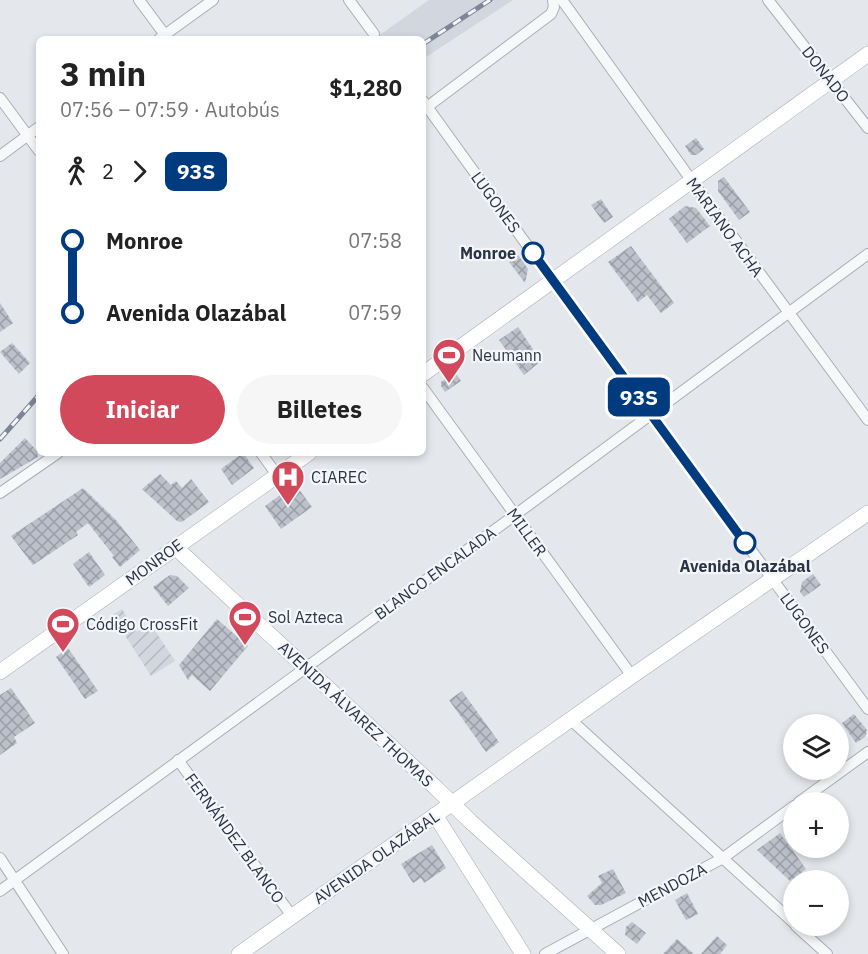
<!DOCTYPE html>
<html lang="es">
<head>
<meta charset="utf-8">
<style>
  :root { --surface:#fff; --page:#f6f6f6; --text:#222; --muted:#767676; --accent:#d1495b }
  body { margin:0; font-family:"IBM Plex Sans",sans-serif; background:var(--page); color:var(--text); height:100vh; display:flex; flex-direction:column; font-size:22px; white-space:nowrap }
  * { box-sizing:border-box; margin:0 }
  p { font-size:20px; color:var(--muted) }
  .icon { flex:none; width:33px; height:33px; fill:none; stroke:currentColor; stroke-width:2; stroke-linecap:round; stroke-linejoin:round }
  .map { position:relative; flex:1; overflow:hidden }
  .details { position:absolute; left:36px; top:36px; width:390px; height:420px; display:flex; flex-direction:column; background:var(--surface); border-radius:9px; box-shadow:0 3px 9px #0003 }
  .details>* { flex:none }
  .badge { padding:0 12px; border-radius:9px; font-size:21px; line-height:39px }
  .tools { position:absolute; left:783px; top:714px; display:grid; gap:12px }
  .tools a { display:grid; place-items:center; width:66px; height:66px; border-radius:50%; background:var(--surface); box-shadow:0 3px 9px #0003; font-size:30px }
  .map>.badge { position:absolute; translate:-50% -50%; box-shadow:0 0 0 3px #fff }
  .legs { display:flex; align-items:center; gap:9px; height:66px; padding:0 24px; font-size:20px }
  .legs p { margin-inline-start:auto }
  .overview { display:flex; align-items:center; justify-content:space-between; height:102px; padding:0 24px }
  h1 { font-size:33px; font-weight:700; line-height:45px }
  .cta { display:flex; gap:12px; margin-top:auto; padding:12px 24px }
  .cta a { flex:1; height:69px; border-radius:36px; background:var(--accent); color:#fff; font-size:24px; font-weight:700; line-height:69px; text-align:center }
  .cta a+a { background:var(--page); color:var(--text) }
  ul { padding:0 24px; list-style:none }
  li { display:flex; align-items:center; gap:21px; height:72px; font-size:22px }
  li i { display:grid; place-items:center; width:9px; height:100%; margin:0 8px; background:currentColor }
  li i::after { content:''; width:15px; height:15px; margin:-8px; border:4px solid; border-radius:50%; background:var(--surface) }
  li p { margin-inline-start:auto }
  li:first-child i { background:linear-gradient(#0000 50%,currentColor 0) }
  li:last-child i { background:linear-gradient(currentColor 50%,#0000 0) }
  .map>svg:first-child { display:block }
</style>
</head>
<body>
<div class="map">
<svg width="868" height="954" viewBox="0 0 868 954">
  <defs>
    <pattern id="industrial-furrows" width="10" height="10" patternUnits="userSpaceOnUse" patternTransform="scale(1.5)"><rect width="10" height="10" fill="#d2d6de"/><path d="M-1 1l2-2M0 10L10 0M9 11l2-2" fill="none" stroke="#b4b8c0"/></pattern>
    <pattern id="building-cross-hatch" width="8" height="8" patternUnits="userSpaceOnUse" patternTransform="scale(1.5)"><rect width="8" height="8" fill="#bbc0ca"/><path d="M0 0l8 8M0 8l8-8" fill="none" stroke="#989da6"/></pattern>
  </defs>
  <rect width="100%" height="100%" fill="#e4e7ec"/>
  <path fill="#d2d6de" d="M429,0H513L423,59V39H374Z"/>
  <path fill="url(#industrial-furrows)" d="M122,609L137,632L150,623L175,661L151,676L112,615Z"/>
  <g fill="url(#building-cross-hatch)">
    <path d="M696,138L704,149L696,155H691L685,146Z"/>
    <path d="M724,177L750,212L739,220L718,191V181Z"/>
    <path d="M601,199L613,217L604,223L591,205Z"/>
    <path d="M685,206L696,208L710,226L687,243L669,219Z"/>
    <path d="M631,246L674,303L661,313L647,295L638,302L608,262Z"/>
    <path d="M518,255L528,269L525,283L509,262Z"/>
    <path d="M0,303L13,323L0,332Z"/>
    <path d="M518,327L541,361L524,375L499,340Z"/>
    <path d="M12,343L30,363L19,374L0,352Z"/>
    <path d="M455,372L461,381L445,392L441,386V382Z"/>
    <path d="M25,438L37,451L38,457L0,479V463Z"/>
    <path d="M243,453L254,468L232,485L221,469Z"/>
    <path d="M160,474L171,485L176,481L182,488L191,479L209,502L182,522L177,521L142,489Z"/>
    <path d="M295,484L312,507L281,529L265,506Z"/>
    <path d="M83,488L116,520L140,550L120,567L112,557L114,556L88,523L76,532L78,535L33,565L11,536Z"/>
    <path d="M89,552L105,575L89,587L73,564Z"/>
    <path d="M813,574L821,585L804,597L800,592L802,582Z"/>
    <path d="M170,575L177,576L189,588L168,606L153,587Z"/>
    <path d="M217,619L248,646L210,691L192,675L188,680L179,665Z"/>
    <path d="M68,648L98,691L85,699L56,657Z"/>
    <path d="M11,688L35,723L14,737L17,743L0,755V695Z"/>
    <path d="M462,691L499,742L486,752L449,700Z"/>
    <path d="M854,714L867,730L865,737L856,743L842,723Z"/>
    <path d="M780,833L806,869L790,881L757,850Z"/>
    <path d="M432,845L446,868L424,883L421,878L413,883L401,864Z"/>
    <path d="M613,869L626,893L601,905H595L587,896L602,883L598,876Z"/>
    <path d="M687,893L698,914L686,920L675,900Z"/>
    <path d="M632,922L646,933L637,944L625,935L626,927Z"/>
    <path d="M717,936L727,945L720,954H701Z"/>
    <path d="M677,939L694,954H663Z"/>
  </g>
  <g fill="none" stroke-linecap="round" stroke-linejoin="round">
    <defs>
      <g id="minor">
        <path d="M139,0L168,39"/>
        <path d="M349,0L374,34"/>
        <path d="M562,0L692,181L868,420"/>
        <path d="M768,0L868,128"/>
        <path d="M159,39L213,0"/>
        <path d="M0,98L39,151"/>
        <path d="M423,101L553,281L868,709"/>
        <path d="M423,110L551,14L554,7L553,0"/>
        <path d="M0,156L39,127"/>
        <path d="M423,388L632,676"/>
        <path d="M261,453L277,475"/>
        <path d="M0,493L58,453"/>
        <path d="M571,720L794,923"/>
        <path d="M178,760L292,916"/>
        <path d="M799,802L868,752"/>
        <path d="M0,858L63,954"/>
        <path d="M0,891L515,515L868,254"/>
        <path d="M796,926L827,954"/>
        <path d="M545,954L723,858L794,806"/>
      </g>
      <g id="secondary">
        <path d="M423,374L868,54"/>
        <path d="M175,547L435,787L471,822L618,954"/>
        <path d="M0,672L309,453"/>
        <path d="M435,815L523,954"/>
        <path d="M239,954L632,676L868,513"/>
      </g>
    </defs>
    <use href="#minor" stroke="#a9aeb7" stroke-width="12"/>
    <use href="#secondary" stroke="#a9aeb7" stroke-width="16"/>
    <use href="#minor" stroke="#f7f8fa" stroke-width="10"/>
    <use href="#secondary" stroke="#fff" stroke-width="15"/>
    <defs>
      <g id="rail">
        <path d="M423,44L490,0"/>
        <path d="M0,439L39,395"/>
      </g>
    </defs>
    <use href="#rail" stroke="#7d8696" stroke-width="5"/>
    <use href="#rail" stroke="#f4f6f9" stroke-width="3" stroke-dasharray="9" stroke-linecap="butt"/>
  </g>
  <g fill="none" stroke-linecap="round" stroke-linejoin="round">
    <defs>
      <path id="line-1" d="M533,253L745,543"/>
    </defs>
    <use href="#line-1" stroke="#fff" stroke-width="14"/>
    <use href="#line-1" stroke="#003b80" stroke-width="9"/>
  </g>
  <defs>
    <symbol id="stadium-pin" viewBox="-11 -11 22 30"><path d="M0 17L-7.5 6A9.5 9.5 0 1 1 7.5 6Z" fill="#d1495b" stroke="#f4f6f9"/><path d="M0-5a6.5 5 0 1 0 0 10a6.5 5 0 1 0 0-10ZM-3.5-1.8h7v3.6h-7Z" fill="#fff"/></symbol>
    <symbol id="hospital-pin" viewBox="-11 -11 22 30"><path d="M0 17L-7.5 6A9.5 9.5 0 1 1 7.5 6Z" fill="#d1495b" stroke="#f4f6f9"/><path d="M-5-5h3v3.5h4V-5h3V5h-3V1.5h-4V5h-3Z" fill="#fff"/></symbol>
  </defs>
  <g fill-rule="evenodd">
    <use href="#stadium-pin" x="430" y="336" width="38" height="52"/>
    <use href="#hospital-pin" x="269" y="458" width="38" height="52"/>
    <use href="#stadium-pin" x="226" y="598" width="38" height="52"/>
    <use href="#stadium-pin" x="44" y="605" width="38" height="52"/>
  </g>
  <g fill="#fff" stroke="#003b80" stroke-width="3">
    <circle cx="533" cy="253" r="10"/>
    <circle cx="745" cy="543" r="10"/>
  </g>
  <g text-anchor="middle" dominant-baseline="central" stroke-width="4.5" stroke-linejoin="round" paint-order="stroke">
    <g font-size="16" fill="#2b3445" stroke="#f4f6f9">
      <text transform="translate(826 74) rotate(52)">DONADO</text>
      <text transform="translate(496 202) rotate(54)">LUGONES</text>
      <text transform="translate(725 227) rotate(54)">MARIANO ACHA</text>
      <text transform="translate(527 532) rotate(54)">MILLER</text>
      <text transform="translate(154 562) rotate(-36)">MONROE</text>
      <text transform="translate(435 573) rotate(-36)">BLANCO ENCALADA</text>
      <text transform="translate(805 623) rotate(54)">LUGONES</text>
      <text transform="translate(356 714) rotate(43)">AVENIDA ÁLVAREZ THOMAS</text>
      <text transform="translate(235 838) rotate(54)">FERNÁNDEZ BLANCO</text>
      <text transform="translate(376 857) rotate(-35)">AVENIDA OLAZÁBAL</text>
      <text transform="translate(672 885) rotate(-28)">MENDOZA</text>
    </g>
    <g font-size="16" font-weight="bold" fill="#2b3445" stroke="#f4f6f9" text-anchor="end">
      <text x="516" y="253">Monroe</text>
      <text x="745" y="566" text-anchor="middle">Avenida Olazábal</text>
    </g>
    <g font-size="16" fill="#2b3445" stroke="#f4f6f9" text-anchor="start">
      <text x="472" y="355">Neumann</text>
      <text x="311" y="477">CIAREC</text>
      <text x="268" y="617">Sol Azteca</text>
      <text x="86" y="624">Código CrossFit</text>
    </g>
  </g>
</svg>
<div class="tools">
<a><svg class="icon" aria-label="layers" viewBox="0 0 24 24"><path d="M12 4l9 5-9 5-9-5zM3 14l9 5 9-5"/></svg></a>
<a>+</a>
<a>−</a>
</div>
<b class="badge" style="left:639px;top:397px;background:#003b80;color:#fff">93S</b>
<section class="details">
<div class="overview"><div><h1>3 min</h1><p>07:56 – 07:59 · Autobús</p></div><b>$1,280</b></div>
<div class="legs"><svg class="icon" aria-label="walk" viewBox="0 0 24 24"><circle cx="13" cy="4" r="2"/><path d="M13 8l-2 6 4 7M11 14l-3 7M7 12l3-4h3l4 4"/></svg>2<svg class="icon" aria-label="forward" viewBox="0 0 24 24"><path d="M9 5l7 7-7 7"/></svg><b class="badge" style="background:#003b80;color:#fff">93S</b></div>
<ul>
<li><i style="color:#003b80"></i><b>Monroe</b><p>07:58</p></li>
<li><i style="color:#003b80"></i><b>Avenida Olazábal</b><p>07:59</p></li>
</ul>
<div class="cta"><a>Iniciar</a><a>Billetes</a></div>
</section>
</div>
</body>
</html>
